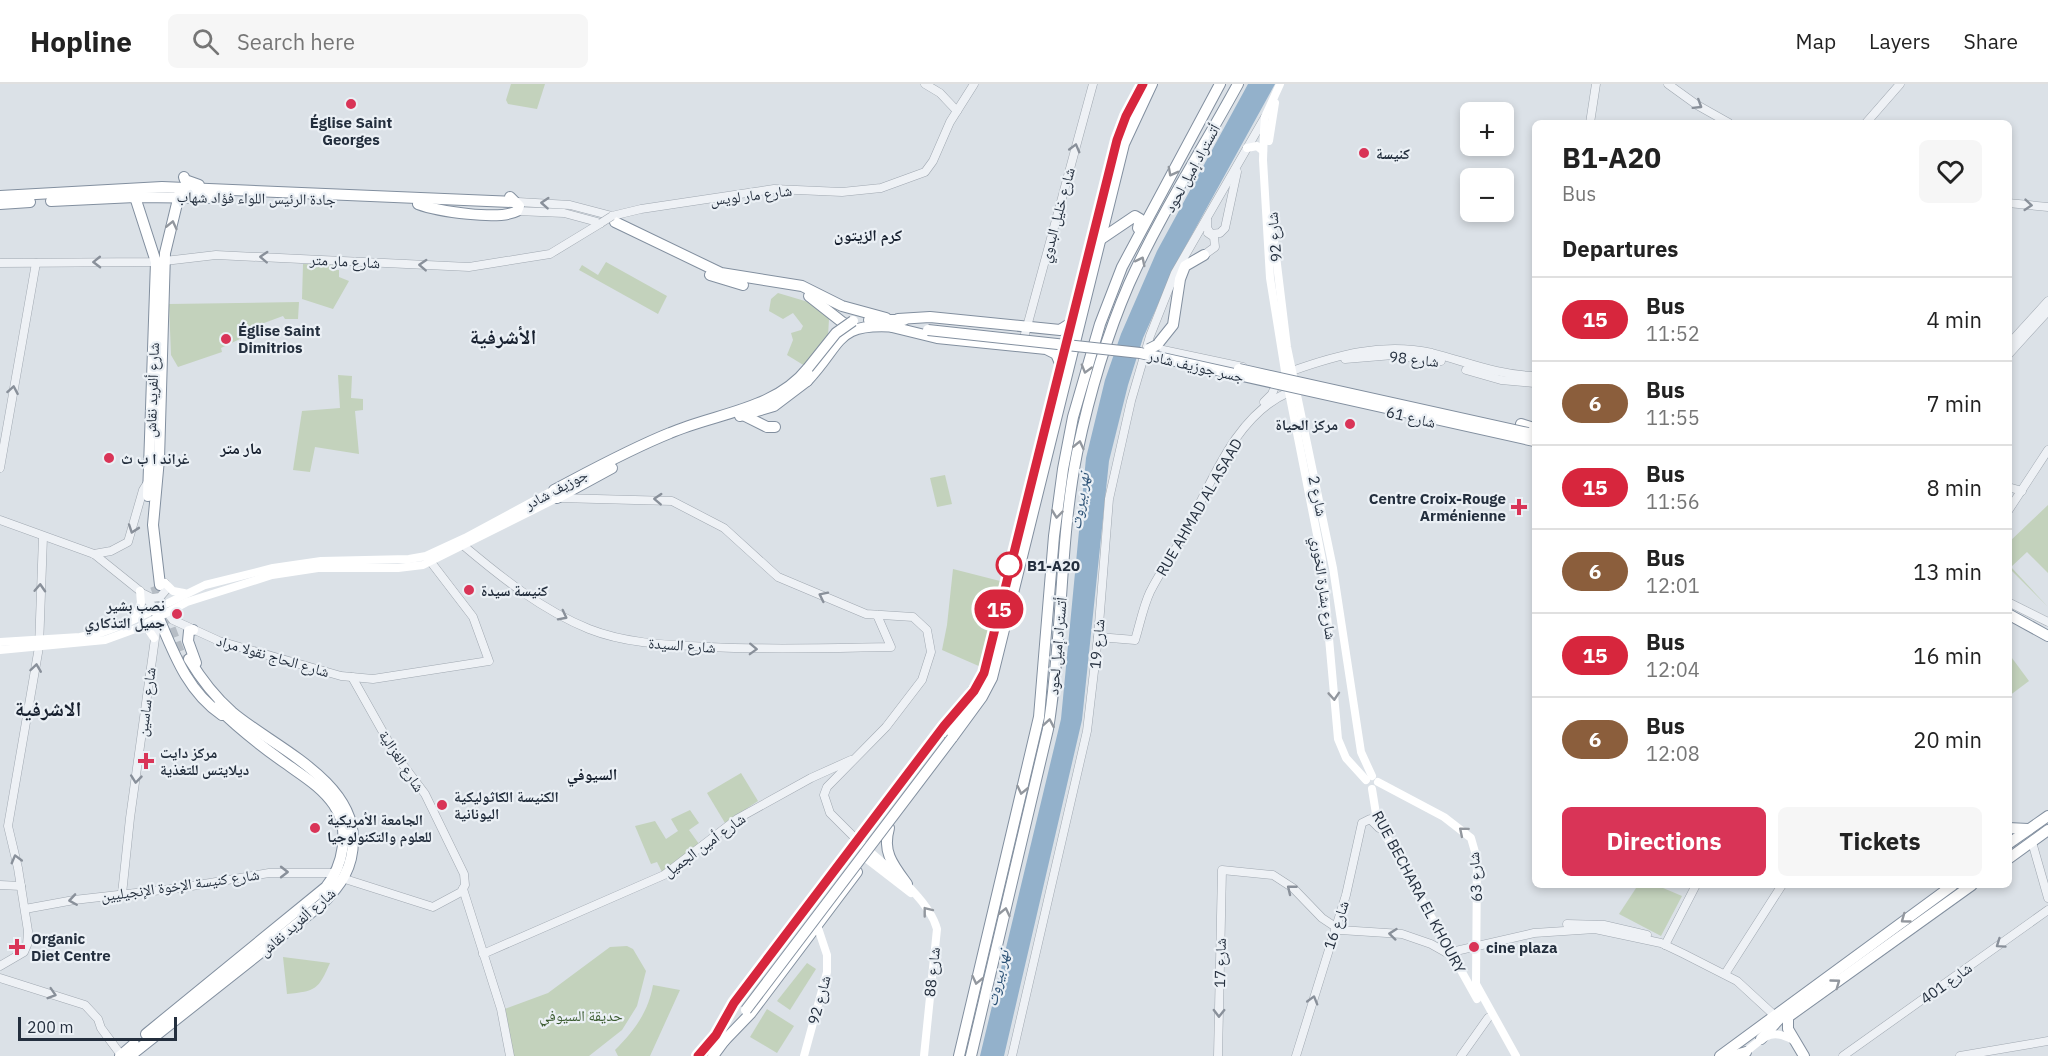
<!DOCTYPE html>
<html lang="en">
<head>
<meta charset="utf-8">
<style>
  :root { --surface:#fff; --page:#f6f6f6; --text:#222; --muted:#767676; --line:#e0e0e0; --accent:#d93457 }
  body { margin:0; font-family:"IBM Plex Sans","Noto Naskh Arabic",sans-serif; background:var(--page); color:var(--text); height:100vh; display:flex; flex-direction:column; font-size:22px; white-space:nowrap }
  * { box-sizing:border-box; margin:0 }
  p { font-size:20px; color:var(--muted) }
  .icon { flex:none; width:33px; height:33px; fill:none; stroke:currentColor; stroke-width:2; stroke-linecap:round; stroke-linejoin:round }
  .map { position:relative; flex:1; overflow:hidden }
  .sheet { position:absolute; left:1532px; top:36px; width:480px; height:768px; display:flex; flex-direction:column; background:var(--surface); border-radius:9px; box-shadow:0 3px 9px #0003 }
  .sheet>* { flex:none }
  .badge { padding:0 12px; border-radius:20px; font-size:21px; line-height:39px }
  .fabs { position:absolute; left:1460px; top:18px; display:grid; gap:12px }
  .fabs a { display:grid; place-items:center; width:54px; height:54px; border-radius:9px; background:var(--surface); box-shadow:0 3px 9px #0003; font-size:30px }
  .scale { position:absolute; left:18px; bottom:15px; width:159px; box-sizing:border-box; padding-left:6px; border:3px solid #242f3e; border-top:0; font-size:16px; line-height:21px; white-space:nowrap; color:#242f3e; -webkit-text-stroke:4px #ebf0f5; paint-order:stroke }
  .map>.badge { position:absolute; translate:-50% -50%; box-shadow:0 0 0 3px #fff }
  h2 { padding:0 30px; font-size:22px; line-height:54px }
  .round { display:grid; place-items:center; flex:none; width:63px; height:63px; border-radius:9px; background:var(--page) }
  .head { display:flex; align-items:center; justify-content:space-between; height:102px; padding:0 30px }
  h1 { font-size:28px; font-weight:800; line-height:45px }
  .action { display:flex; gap:12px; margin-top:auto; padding:12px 30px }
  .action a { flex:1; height:69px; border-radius:9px; background:var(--accent); color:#fff; font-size:24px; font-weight:800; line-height:69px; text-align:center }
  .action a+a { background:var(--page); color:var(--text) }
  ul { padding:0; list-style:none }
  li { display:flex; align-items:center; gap:18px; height:84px; padding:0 30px; border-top:2px solid var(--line) }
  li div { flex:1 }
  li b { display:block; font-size:22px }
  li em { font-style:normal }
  li .badge { min-width:66px; font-weight:700; text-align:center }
  header { display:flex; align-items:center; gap:36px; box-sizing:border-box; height:84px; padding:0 30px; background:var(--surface); border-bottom:2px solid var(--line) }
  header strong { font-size:28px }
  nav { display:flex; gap:33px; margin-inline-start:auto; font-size:21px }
  .search { width:420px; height:54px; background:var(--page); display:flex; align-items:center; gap:15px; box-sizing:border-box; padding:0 21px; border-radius:9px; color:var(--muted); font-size:22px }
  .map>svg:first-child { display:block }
</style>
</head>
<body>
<header>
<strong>Hopline</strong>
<div class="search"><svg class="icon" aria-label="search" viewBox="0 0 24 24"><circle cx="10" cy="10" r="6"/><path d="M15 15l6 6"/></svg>Search here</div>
<nav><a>Map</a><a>Layers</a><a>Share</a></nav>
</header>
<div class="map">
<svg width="2048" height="972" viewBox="0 0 2048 972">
  <rect width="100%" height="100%" fill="#dbe1e7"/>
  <g fill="#c3d2bc">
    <path d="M511,0H545L537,25L508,20L506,16Z"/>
    <path d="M606,178L667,212L658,230L579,186L582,181L598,191Z"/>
    <path d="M303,180L335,181V186H339V193L349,197L333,225L302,215Z"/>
    <path d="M778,209L815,220L829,235L828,252L805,282L787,271L793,256L791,249L801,246L803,242L793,229L783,235L769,227L771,215Z"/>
    <path d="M299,218L298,235H285L283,232L240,248L242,254L221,264L222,268L178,283L171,271L169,220Z"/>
    <path d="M338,291L352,292L351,314L363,315V326L355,327L359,370L315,363L310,388L293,386L302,327L340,324Z"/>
    <path d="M945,391L952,420L937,423L930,394Z"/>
    <path d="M2048,421V489L2027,468L2011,483L2048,523L2009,484L2008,459Z"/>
    <path d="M953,485L1000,497L981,583L942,566L947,541Z"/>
    <path d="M2009,570L2029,597L2009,612H2008Z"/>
    <path d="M741,689L758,717L725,739L707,709Z"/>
    <path d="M690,726L699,739L689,746L699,760L662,788L657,778L651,780L635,742L655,737L666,755L678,747L671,735Z"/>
    <path d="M1638,801H1656L1682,812L1661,852L1619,830Z"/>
    <path d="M627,862L633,865L646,887L637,922L622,946L589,972H513L502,926L548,909L610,863Z"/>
    <path d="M283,873L330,879C318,906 316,907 287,910Z"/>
    <path d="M807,879L816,885L790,926L777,917Z"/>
    <path d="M653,901L680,906L650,972H618L615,966C634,947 648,929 653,901Z"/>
    <path d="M767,925L794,942L777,969L750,953Z"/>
  </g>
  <path fill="#93b1cb" d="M1248,0H1275L1178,176L1143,254L1128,301L1109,377L1082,636L1004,972H980L1061,635L1086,374L1105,296L1121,250L1157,167Z"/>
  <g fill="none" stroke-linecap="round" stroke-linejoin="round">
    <path stroke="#b6bdc5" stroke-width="10" stroke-dasharray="10 5" stroke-linecap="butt" d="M155,502L183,577"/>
    <defs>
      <g id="tertiary">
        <path d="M925,0L940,9L957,27"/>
        <path d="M1668,0L1697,21L1729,39"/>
        <path d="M1590,39L1596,0"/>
        <path d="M1866,39L1900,0"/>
        <path d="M518,118L570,121L612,132L641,125L774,105L842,108L881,104L925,88L933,77L950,38L974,0"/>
        <path d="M2008,119L2048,123"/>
        <path d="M517,127L564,129L601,139"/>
        <path d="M1207,135V144L1211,150L1220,149L1225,144L1237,88"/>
        <path d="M1204,171L1215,163L1214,153L1208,149"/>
        <path d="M0,179L156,178L216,171L469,183L550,170L601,139"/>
        <path d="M1022,261L1093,0"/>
        <path d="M1153,261L1163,266L1243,283"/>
        <path d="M2008,261L2048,217"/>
        <path d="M2008,271L2048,227"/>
        <path d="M1345,275L1393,271L1441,277"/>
        <path d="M1466,286L1501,296L1534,299"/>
        <path d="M1292,287C1337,271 1383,258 1432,269C1467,278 1497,291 1534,292"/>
        <path d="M1264,318L1272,310L1278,295"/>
        <path d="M0,384L36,179"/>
        <path d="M2008,403L2022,407"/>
        <path d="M559,414L672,417L724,444L778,493L866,530L913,533L927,546L931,568L922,596L886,643L827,703L824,711L830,729L858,757"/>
        <path d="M2008,427L2048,366"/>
        <path d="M0,436L94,470L140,507L155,525"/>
        <path d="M465,456L464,462C502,494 542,526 589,545C627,560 669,561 709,563C770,566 831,564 891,563L877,531"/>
        <path d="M94,470L111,467L128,458L143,406L148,398"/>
        <path d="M144,510L152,514L160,513L166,506L165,499"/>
        <path d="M2008,518L2048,538"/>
        <path d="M167,528L173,536L219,557L341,592L373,595L489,577L473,533L427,473"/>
        <path d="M1098,553L1135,556C1140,540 1143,523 1150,508C1161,486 1176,466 1187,445C1212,397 1236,331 1289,308"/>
        <path d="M2032,758L2048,814"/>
        <path d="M345,795L433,823L461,808L465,801L464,790L425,710L397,673L352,593"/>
        <path d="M0,801L21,802"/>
        <path d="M463,805L501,925L510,972"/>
        <path d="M122,810L130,734L158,533"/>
        <path d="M25,825L74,816L180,804L269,789H335"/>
        <path d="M1567,840L1604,841L1647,851"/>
        <path d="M1665,861L1696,801"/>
        <path d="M1447,869L1534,849L1595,845L1661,859L1684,870L1737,897L1774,931"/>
        <path d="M483,870L664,791L737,735L811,694L851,676"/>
        <path d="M0,882L24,868L27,861L28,847L18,784L8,742L39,563L43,453"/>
        <path d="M1725,890L1782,801"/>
        <path d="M0,894L85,921L98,935L101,944L121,971"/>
        <path d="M1012,972L1087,647L1098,553L1109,415L1131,317L1150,252L1175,189L1265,33"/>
        <path d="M1218,972L1222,786L1273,791L1293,804L1322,834L1340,846L1402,850L1431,860L1447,869"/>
        <path d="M1296,972L1346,811L1362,739L1370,735L1379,744"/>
        <path d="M1461,972L1488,934"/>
        <path d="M1843,972L2048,826"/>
        <path d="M1960,972L2048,957"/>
      </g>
      <g id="trunk">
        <path d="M184,93L185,96L199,101"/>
        <path d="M0,112L162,103L513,118"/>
        <path d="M135,113L156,178L148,412"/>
        <path d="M51,117L135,113L227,114"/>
        <path d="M0,120L30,118"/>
        <path d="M418,120C437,127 499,137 517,127L519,122L510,113"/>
        <path d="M615,138L721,189L802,202L842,222L886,234"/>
        <path d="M710,191L743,201"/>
        <path d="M809,212L842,238L854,244"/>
        <path d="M743,331L767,343H775"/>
        <path d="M740,332L774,322L807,297"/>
        <path d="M554,406C592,386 630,365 670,349C716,329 775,326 808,284"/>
        <path d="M557,414L612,384"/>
        <path d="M160,501L153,441L159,375L165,169L180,107"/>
        <path d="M155,525C172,564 185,606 222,631"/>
        <path d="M193,546L189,547L188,557L196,579"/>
        <path d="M947,649L984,589L1117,55L1126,32L1143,0"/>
        <path d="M952,654L982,613L992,594L1124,60L1152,0"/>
        <path d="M889,744C882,768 893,781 907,800"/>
        <path d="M2008,744L2028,745"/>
        <path d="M2008,760L2048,732"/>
        <path d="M2008,775L2048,746"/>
        <path d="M146,950L326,803C343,782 351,745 334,721C322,703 303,692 285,679C261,662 238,644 217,623"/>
        <path d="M716,951L734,919L948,637"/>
        <path d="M1761,955L1783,931"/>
        <path d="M724,957L751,929L857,788"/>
        <path d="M120,972L134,960"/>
        <path d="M130,972L322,820C341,801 353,784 353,756C354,696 272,662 232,628C214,612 201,595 189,575"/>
        <path d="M698,972L720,945"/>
        <path d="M713,972L727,953"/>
        <path d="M1720,972L1953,801"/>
        <path d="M1732,972L1746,968"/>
        <path d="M1804,972L1788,945V933L1972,801"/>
      </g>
      <g id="motorway">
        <path d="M1101,155L1135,132L1140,135L1138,144"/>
        <path d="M898,235L930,233L1060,246L1071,239"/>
        <path d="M869,236H904"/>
        <path d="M892,243L937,254L1046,265L1056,270L1060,279"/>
        <path d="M1157,261L1173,241L1180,195L1185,182L1204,171"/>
        <path d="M807,297C844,258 834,238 898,243"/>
        <path d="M1521,340L1534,344"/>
        <path d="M2008,530L2048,552"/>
        <path d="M959,972L1039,633L1054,452L1063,385L1073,333L1100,240L1122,183L1220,0"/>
        <path d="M971,972L1048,645C1063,554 1059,460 1077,369C1089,312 1106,253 1129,200C1160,131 1202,66 1238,0"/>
      </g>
    </defs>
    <use href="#tertiary" stroke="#a0a8b1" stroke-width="9"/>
    <use href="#trunk" stroke="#828f9f" stroke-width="12"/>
    <use href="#motorway" stroke="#828f9f" stroke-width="12"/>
    <use href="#tertiary" stroke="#eef1f5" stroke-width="8"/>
    <g stroke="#fff" stroke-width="8">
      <path d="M1280,0L1265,33L1264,46L1263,76L1270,194L1286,293L1322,476L1338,655L1346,674L1366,696"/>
      <path d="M1269,57L1275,19"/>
      <path d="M1247,64L1257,62L1263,67"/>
      <path d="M1272,139L1287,263L1333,484L1361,668L1372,692"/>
      <path d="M165,499L173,507L184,509"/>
      <path d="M134,535L141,519L140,507"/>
      <path d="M139,544L148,545L154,554"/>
      <path d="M0,558L80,553L103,548L127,539L205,501L273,484L321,477L409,475L426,472L465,454L554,406"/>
      <path d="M0,566L105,556L138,544L187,518L272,491L318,484H398L423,481L557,414"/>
      <path d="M1378,698L1444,733L1471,754L1477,775L1476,900L1516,972"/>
      <path d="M1372,705L1377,736L1477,915"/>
      <path d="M858,757C882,780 928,812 937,845L924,972"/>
      <path d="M867,775L911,809"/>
      <path d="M1743,970C1762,956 1769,942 1793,956"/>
      <path d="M804,972L827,888V871L817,841"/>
    </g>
    <use href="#trunk" stroke="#fff" stroke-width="10"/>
    <use href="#motorway" stroke="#fff" stroke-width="10"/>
    <defs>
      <path id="tertiary-bridge" d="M601,139L612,132"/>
      <path id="trunk-bridge" d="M746,926L952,654"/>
      <g id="motorway-bridge">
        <path d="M928,246L1140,269L1534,357"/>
        <path d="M1149,265L1157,261"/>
        <path d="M808,284L836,249L853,237"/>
        <path d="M1239,285L1528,349"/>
      </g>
    </defs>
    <use href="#tertiary-bridge" stroke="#a0a8b1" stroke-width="9" stroke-linecap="butt"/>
    <use href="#trunk-bridge" stroke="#828f9f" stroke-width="12" stroke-linecap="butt"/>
    <use href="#motorway-bridge" stroke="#828f9f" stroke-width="12" stroke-linecap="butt"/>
    <use href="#tertiary-bridge" stroke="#eef1f5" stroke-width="8"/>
    <use href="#trunk-bridge" stroke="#fff" stroke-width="10"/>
    <use href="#motorway-bridge" stroke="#fff" stroke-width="10"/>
  </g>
  <defs><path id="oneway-chevron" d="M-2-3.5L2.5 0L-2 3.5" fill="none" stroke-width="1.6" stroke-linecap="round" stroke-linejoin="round" transform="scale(1.5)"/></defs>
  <g stroke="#89909a">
    <use href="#oneway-chevron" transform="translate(1698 21) rotate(32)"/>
    <use href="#oneway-chevron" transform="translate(1075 64) rotate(-75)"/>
    <use href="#oneway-chevron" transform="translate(545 119) rotate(-176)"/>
    <use href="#oneway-chevron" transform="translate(2028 121) rotate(5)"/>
    <use href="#oneway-chevron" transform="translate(264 173) rotate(-177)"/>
    <use href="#oneway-chevron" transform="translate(97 178) rotate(179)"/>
    <use href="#oneway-chevron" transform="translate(423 181) rotate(-177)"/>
    <use href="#oneway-chevron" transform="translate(13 306) rotate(-80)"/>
    <use href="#oneway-chevron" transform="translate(658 415) rotate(-177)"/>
    <use href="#oneway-chevron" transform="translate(133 445) rotate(109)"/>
    <use href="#oneway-chevron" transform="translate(40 504) rotate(-87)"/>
    <use href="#oneway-chevron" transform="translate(823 512) rotate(-154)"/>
    <use href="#oneway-chevron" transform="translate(563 532) rotate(27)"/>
    <use href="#oneway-chevron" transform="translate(753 565) rotate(2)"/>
    <use href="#oneway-chevron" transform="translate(36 584) rotate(-82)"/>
    <use href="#oneway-chevron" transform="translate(136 695) rotate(96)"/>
    <use href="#oneway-chevron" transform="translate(16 775) rotate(-105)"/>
    <use href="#oneway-chevron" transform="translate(284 788)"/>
    <use href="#oneway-chevron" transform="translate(1291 805) rotate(-141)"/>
    <use href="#oneway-chevron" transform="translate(73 816) rotate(171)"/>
    <use href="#oneway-chevron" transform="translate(1393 850) rotate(-174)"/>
    <use href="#oneway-chevron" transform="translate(2000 860) rotate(145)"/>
    <use href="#oneway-chevron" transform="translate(52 910) rotate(17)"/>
    <use href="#oneway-chevron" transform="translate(1313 916) rotate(-74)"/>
    <use href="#oneway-chevron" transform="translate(1219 929) rotate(91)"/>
  </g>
  <g stroke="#92979e">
    <use href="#oneway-chevron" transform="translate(1172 88) rotate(118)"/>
    <use href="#oneway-chevron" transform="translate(172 141) rotate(-77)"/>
    <use href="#oneway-chevron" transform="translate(1141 177) rotate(-63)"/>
    <use href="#oneway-chevron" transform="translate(1086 285) rotate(106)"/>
    <use href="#oneway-chevron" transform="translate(1079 361) rotate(-77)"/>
    <use href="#oneway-chevron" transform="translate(1057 430) rotate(97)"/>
    <use href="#oneway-chevron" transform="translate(1334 612) rotate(86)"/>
    <use href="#oneway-chevron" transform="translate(1049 639) rotate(-80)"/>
    <use href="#oneway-chevron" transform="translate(1022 706) rotate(103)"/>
    <use href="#oneway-chevron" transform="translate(1463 747) rotate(-140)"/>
    <use href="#oneway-chevron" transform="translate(927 827) rotate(-128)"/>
    <use href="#oneway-chevron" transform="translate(1005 828) rotate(-77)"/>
    <use href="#oneway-chevron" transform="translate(1905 835) rotate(144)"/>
    <use href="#oneway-chevron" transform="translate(977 896) rotate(103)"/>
    <use href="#oneway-chevron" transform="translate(1836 899) rotate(-36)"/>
  </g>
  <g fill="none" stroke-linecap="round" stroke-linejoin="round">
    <defs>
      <path id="line" d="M698,972L716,951L734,919L944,642L974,607L984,589L1117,56L1126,32L1143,0"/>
    </defs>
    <use href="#line" stroke="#fff" stroke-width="14"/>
    <use href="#line" stroke="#d7263d" stroke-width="9"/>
  </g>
  <g fill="#d93457" stroke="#ebf0f5" stroke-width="2">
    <circle cx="351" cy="20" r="6"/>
    <circle cx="1364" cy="69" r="6"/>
    <circle cx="226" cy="255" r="6"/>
    <circle cx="1350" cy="340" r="6"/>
    <circle cx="109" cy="374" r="6"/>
    <path d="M1516 414h6v6h6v6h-6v6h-6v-6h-6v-6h6z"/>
    <circle cx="469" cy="506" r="6"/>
    <circle cx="177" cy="530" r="6"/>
    <path d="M143 668h6v6h6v6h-6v6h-6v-6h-6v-6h6z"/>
    <circle cx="442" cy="721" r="6"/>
    <circle cx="315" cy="744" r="6"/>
    <path d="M14 854h6v6h6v6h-6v6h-6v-6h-6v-6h6z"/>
    <circle cx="1474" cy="863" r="6"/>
  </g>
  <circle fill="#fff" stroke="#d7263d" stroke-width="3" cx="1009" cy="481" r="12"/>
  <g text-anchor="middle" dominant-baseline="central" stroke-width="4.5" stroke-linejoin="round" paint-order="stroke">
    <g font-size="15" font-weight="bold" fill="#242f3e" stroke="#ebf0f5" text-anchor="start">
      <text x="351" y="38" text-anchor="middle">Église Saint<tspan x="351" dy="17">Georges</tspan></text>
      <text x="1376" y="69">كنيسة</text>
      <text x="238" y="246">Église Saint<tspan x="238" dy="17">Dimitrios</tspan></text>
      <text x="1338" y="340" text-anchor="end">مركز الحياة</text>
      <text x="121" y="374">غراند ا ب ث</text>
      <text x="1506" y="414" text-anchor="end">Centre Croix-Rouge<tspan x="1506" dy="17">Arménienne</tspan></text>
      <text x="481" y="506">كنيسة سيدة</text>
      <text x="165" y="521" text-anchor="end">نصب بشير<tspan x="165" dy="17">جميل التذكاري</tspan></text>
      <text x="160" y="668">مركز دايت<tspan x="160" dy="17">ديلايتس للتغذية</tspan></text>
      <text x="454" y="712">الكنيسة الكاثوليكية<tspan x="454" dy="17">اليونانية</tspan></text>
      <text x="327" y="735">الجامعة الأمريكية<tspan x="327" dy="17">للعلوم والتكنولوجيا</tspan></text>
      <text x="31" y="854">Organic<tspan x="31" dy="17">Diet Centre</tspan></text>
      <text x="1486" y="863">cine plaza</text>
    </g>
    <g font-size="15" fill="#242f3e" stroke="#ebf0f5">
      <text transform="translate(1192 84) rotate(-61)">أتستراد إميل لحود</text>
      <text transform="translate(751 111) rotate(-7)">شارع مار لويس</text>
      <text transform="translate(256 114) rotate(1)">جادة الرئيس اللواء فؤاد شهاب</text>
      <text transform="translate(1057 131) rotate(-75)">شارع خليل البدوي</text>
      <text transform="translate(1274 153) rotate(-95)">شارع 92</text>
      <text transform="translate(345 177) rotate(3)">شارع مار متر</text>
      <text transform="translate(1414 275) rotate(6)">شارع 98</text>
      <text transform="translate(1196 282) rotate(13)">جسر جوزيف شادر</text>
      <text transform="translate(152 306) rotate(-88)">شارع ألفريد نقاش</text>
      <text transform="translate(1411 333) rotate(13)">شارع 61</text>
      <text transform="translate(556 405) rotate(-28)">جوزيف شادر</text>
      <text transform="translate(1318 412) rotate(78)">شارع 2</text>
      <text transform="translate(1199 423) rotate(-60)">RUE AHMAD AL ASAAD</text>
      <text transform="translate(1324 504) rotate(82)">شارع بشارة الخوري</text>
      <text transform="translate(1097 560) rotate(-85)">شارع 19</text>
      <text transform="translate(682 561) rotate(4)">شارع السيدة</text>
      <text transform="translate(1057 562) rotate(-85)">أتستراد إميل لحود</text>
      <text transform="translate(273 572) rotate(16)">شارع الحاج نقولا مراد</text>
      <text transform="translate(146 618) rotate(-83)">شارع ساسين</text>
      <text transform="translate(402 677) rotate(57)">شارع الغزالية</text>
      <text transform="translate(704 761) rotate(-36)">شارع أمين الجميل</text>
      <text transform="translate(1475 793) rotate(-94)">شارع 63</text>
      <text transform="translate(180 801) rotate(-8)">شارع كنيسة الإخوة الإنجيليين</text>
      <text transform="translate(1419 808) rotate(62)">RUE BECHARA EL KHOURY</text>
      <text transform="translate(297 838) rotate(-41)">شارع ألفريد نقاش</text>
      <text transform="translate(1336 841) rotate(-72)">شارع 16</text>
      <text transform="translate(1220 879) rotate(-89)">شارع 17</text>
      <text transform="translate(932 888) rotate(-84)">شارع 88</text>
      <text transform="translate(1946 899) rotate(-36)">شارع 401</text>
      <text transform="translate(819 916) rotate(-75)">شارع 92</text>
    </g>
    <g font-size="15" font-weight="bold" fill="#242f3e" stroke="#ebf0f5" text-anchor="start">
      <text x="1027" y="481">B1-A20</text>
    </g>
    <g font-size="15" fill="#3b5b30" stroke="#ebf0f5">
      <text x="581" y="931">حديقة السيوفي</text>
    </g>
    <g font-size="16" font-weight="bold" fill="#17202f" stroke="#ebf0f5">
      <text x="868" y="151">كرم الزيتون</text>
      <text x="241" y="364">مار متر</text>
      <text x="592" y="690">السيوفي</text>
    </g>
    <g font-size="16" font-style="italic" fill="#2b5175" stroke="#ebf0f5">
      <text transform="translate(1079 417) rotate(-81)">نهر بيروت</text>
      <text transform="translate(997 894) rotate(-77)">نهر بيروت</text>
    </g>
    <g font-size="21" font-weight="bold" fill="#17202f" stroke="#ebf0f5">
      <text x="503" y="252">الأشرفية</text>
      <text x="48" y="624">الاشرفية</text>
    </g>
  </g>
</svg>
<div class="fabs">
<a>+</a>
<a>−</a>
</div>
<div class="scale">200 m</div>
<b class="badge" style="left:999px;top:525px;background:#d7263d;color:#fff">15</b>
<section class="sheet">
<div class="head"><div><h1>B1-A20</h1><p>Bus</p></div><a class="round"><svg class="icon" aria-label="heart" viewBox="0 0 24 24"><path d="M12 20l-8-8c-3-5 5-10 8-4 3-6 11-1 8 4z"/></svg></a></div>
<h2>Departures</h2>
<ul>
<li><span class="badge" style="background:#d7263d;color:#fff">15</span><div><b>Bus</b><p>11:52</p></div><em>4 min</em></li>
<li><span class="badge" style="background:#8b5e3c;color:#fff">6</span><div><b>Bus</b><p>11:55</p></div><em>7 min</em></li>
<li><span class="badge" style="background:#d7263d;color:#fff">15</span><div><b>Bus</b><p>11:56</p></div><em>8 min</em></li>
<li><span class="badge" style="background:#8b5e3c;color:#fff">6</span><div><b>Bus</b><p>12:01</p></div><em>13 min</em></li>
<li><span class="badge" style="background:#d7263d;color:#fff">15</span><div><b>Bus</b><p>12:04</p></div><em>16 min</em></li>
<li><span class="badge" style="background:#8b5e3c;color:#fff">6</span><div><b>Bus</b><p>12:08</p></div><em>20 min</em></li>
</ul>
<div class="action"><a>Directions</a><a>Tickets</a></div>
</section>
</div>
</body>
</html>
